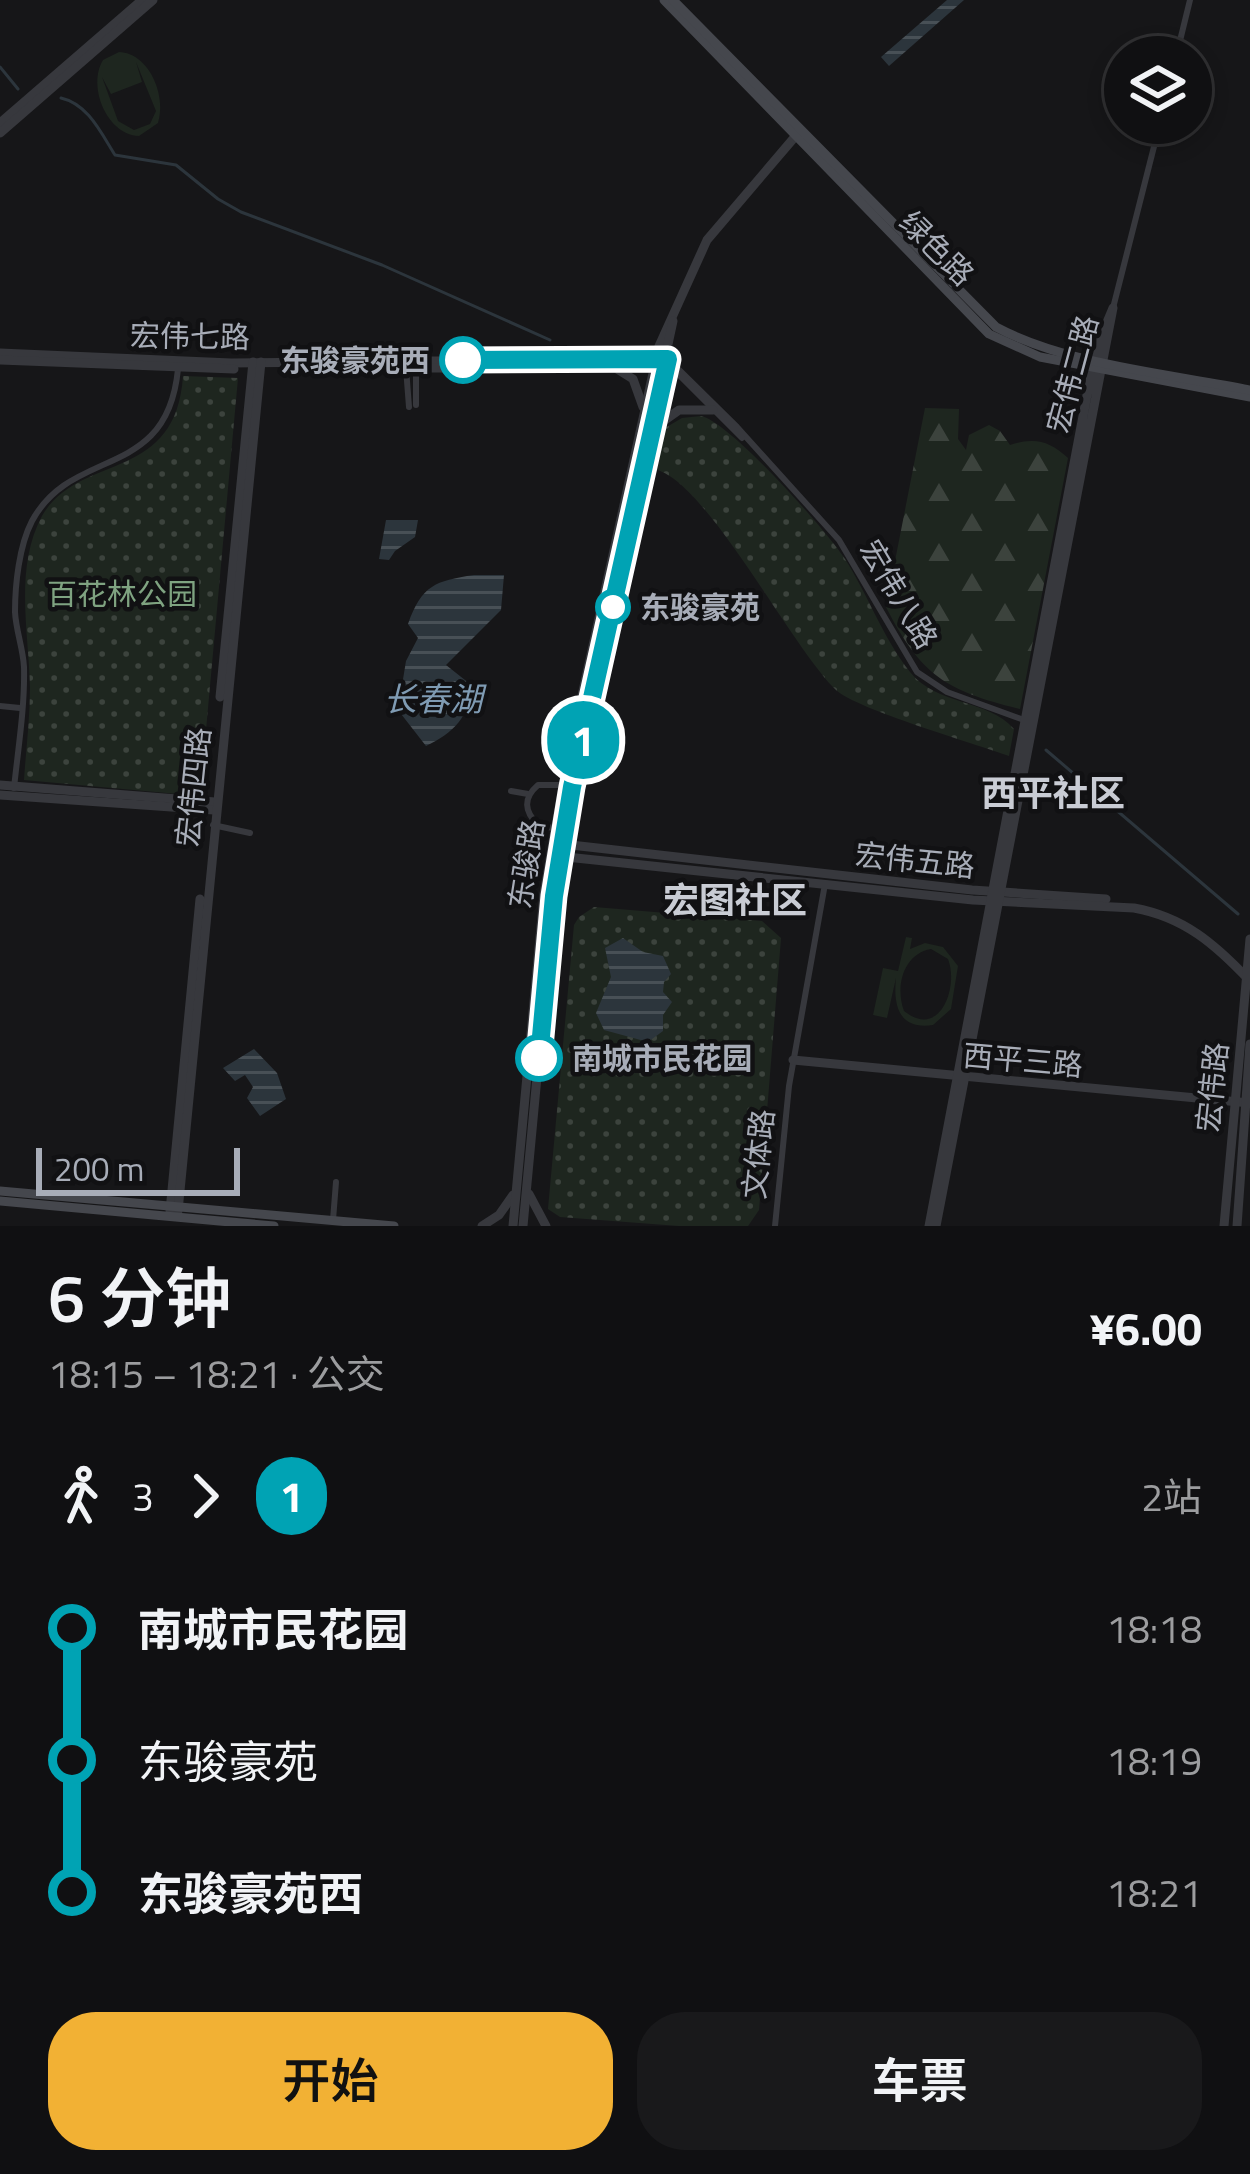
<!DOCTYPE html>
<html lang="zh">
<head>
<meta charset="utf-8">
<style>
  :root { --surface:#101012; --page:#19191b; --text:#f1f3f6; --muted:#9c9d9f; --line:#303032; --accent:#f2b134 }
  body { margin:0; font-family:"Titillium Web","Noto Sans SC",sans-serif; background:var(--page); color:var(--text); height:100vh; display:flex; flex-direction:column; font-size:45px; white-space:nowrap }
  * { box-sizing:border-box; margin:0 }
  p { font-size:39px; color:var(--muted) }
  .icon { flex:none; width:66px; height:66px; fill:none; stroke:currentColor; stroke-width:2; stroke-linecap:round; stroke-linejoin:round }
  .map { position:relative; height:1226px; overflow:hidden }
  .panel { display:flex; flex-direction:column; background:var(--surface); flex:1 }
  .panel>* { flex:none }
  .badge { padding:0 24px; border-radius:39px; font-size:42px; line-height:78px }
  .fabs { position:absolute; left:1104px; top:36px; display:grid; gap:24px }
  .fabs a { display:grid; place-items:center; width:108px; height:108px; border-radius:50%; background:var(--surface); box-shadow:0 6px 18px #0003,0 0 0 3px var(--line); font-size:60px }
  .scale { position:absolute; left:36px; bottom:30px; width:204px; box-sizing:border-box; padding-left:12px; border:6px solid #a8adb8; border-top:0; font-size:33px; line-height:42px; white-space:nowrap; color:#a8adb8; -webkit-text-stroke:9px #111113; paint-order:stroke }
  .map>.badge { position:absolute; translate:-50% -50%; box-shadow:0 0 0 6px #fff }
  .legs { display:flex; align-items:center; gap:18px; height:132px; padding:0 48px; font-size:39px }
  .legs p { margin-inline-start:auto }
  .summary { display:flex; align-items:center; justify-content:space-between; height:204px; padding:0 48px }
  h1 { font-size:66px; font-weight:600; line-height:90px }
  .cta { display:flex; gap:24px; margin-top:auto; padding:24px 48px }
  .cta a { flex:1; height:138px; border-radius:48px; background:var(--accent); color:#111; font-size:48px; font-weight:600; line-height:138px; text-align:center }
  .cta a+a { background:var(--page); color:var(--text) }
  ul { padding:0 48px; list-style:none }
  li { display:flex; align-items:center; gap:42px; height:132px; font-size:45px }
  li i { display:grid; place-items:center; width:18px; height:100%; margin:0 15px; background:currentColor }
  li i::after { content:''; width:30px; height:30px; margin:-15px; border:9px solid; border-radius:50%; background:var(--surface) }
  li p { margin-inline-start:auto }
  li:first-child i { background:linear-gradient(#0000 50%,currentColor 0) }
  li:last-child i { background:linear-gradient(currentColor 50%,#0000 0) }
  .map>svg:first-child { display:block }
</style>
</head>
<body>
<div class="map">
<svg width="1250" height="1226" viewBox="0 0 1250 1226">
  <defs>
    <pattern id="forest-firs" width="22" height="20" patternUnits="userSpaceOnUse" patternTransform="scale(3)"><rect width="22" height="20" fill="#1e261f"/><path d="M5 1l3.5 6h-7zM16 11l3.5 6h-7z" fill="#3c433d"/></pattern>
    <pattern id="park-dots" width="8" height="8" patternUnits="userSpaceOnUse" patternTransform="scale(3)"><rect width="8" height="8" fill="#1e261f"/><path d="M2 2h.1M6 6h.1" fill="none" stroke="#3c433d" stroke-width="1.8" stroke-linecap="round"/></pattern>
    <pattern id="water-rules" width="6" height="5" patternUnits="userSpaceOnUse" patternTransform="scale(3)"><rect width="6" height="5" fill="#2c353c"/><path d="M0 2.5h6" fill="none" stroke="#485056"/></pattern>
  </defs>
  <rect width="100%" height="100%" fill="#161618"/>
  <g fill="#1e261f" fill-rule="evenodd">
    <path d="M119,52C149,53 167,96 158,123L139,136C107,135 87,86 103,60ZM136,62L156,111L150,124L134,130L118,121L102,77L111,94L142,82Z"/>
    <path d="M906,937L912,938L910,949L925,943L943,947L958,966L951,1009L933,1025C899,1030 893,1006 896,978L887,1018L873,1015L883,968L898,971ZM931,949L948,959C959,987 940,1040 904,1011C895,987 903,954 931,949Z"/>
  </g>
  <path fill="url(#forest-firs)" d="M925,408L959,409L958,439L966,450L969,435L989,425L1000,431L1010,445C1035,437 1049,441 1068,458L1020,709C947,691 921,676 886,607Z"/>
  <g fill="url(#park-dots)">
    <path d="M183,376L238,378L200,796L24,780C26,750 30,719 30,688C29,633 14,568 42,516C79,452 176,484 183,376Z"/>
    <path d="M701,416C730,422 826,530 845,559C868,595 883,638 910,672C937,706 988,699 1014,729L1009,756C976,744 856,709 836,690C792,648 708,484 657,470L665,428L682,418Z"/>
    <path d="M594,907L762,921L781,938L759,1210L748,1226H679L560,1217L548,1209L574,925L579,917Z"/>
  </g>
  <g fill="url(#water-rules)">
    <path d="M947,0H964L889,66L881,57Z"/>
    <path d="M386,520H418L415,537L395,551L389,560L379,559Z"/>
    <path d="M474,575H504L501,610L446,665L470,684C471,717 453,733 426,746L398,710L406,661L418,638L408,624C422,585 435,581 474,575Z"/>
    <path d="M623,938L643,952L663,956L671,974L664,982L663,992L672,1002L663,1015V1031L648,1042L604,1030L596,1013L611,977L605,948Z"/>
    <path d="M254,1049L277,1073L286,1099L260,1116L247,1098L253,1087L245,1075L235,1081L223,1068Z"/>
  </g>
  <g fill="none" stroke-linecap="round" stroke-linejoin="round">
    <g stroke="#2c353c" stroke-width="3">
      <path d="M0,67L18,89"/>
      <path d="M61,98C88,104 101,133 115,155L176,165L218,199L241,212L382,265L550,340"/>
      <path d="M1046,750L1238,914"/>
    </g>
    <g stroke="#37383d" stroke-width="6">
      <path d="M1176,57L1190,0"/>
      <path d="M1113,308L1160,123"/>
      <path d="M668,359L737,427L839,540L917,672L947,692L1024,720"/>
      <path d="M406,368L409,407"/>
      <path d="M416,368V405"/>
      <path d="M666,368L676,372L742,438"/>
      <path d="M0,706L20,708"/>
      <path d="M14,788C18,749 25,707 24,667C23,648 16,631 15,612C15,585 19,546 32,521C73,445 167,482 178,369"/>
      <path d="M511,791L528,794"/>
      <path d="M213,825L250,833"/>
      <path d="M558,829L538,825C524,811 523,798 538,785H563"/>
      <path d="M333,1220L336,1182"/>
      <path d="M775,1226L789,1086L825,884"/>
    </g>
    <g stroke="#37383d" stroke-width="9">
      <path d="M0,123L142,0"/>
      <path d="M0,133L153,0"/>
      <path d="M0,353L231,363L656,359"/>
      <path d="M0,360L234,369"/>
      <path d="M317,368H654"/>
      <path d="M617,369L633,379L643,407"/>
      <path d="M655,427L679,410H713"/>
      <path d="M220,697L253,362"/>
      <path d="M0,785L215,802"/>
      <path d="M0,795L214,810"/>
      <path d="M562,844L972,890L1106,899"/>
      <path d="M557,856L973,900L1134,908C1184,917 1215,944 1250,981"/>
      <path d="M793,1060L1250,1103"/>
      <path d="M529,1194L546,1226"/>
      <path d="M170,1211L200,899"/>
      <path d="M178,1211L261,362"/>
      <path d="M482,1226L499,1215L513,1195"/>
      <path d="M513,1226L544,894L566,768L659,346L707,240L799,132"/>
      <path d="M523,1226L554,896L576,769L673,321"/>
      <path d="M929,1226L1087,395L1098,344L1113,308L936,1226"/>
      <path d="M1224,1226L1250,939"/>
      <path d="M1237,1226L1250,1044"/>
    </g>
    <g stroke="#45474d" stroke-width="9">
      <path d="M664,0L989,334L1040,357L1250,397"/>
      <path d="M673,0L996,327C1067,365 1170,374 1250,390"/>
      <path d="M0,1191L394,1226"/>
      <path d="M0,1201L274,1226"/>
    </g>
  </g>
  <g fill="none" stroke-linecap="round" stroke-linejoin="round">
    <defs>
      <path id="line-1" d="M463,360L668,359L572,787L554,896L539,1058"/>
    </defs>
    <use href="#line-1" stroke="#fff" stroke-width="27"/>
    <use href="#line-1" stroke="#00a3b4" stroke-width="18"/>
  </g>
  <g fill="#fff" stroke="#00a3b4" stroke-width="6">
    <circle cx="463" cy="360" r="21"/>
    <circle cx="613" cy="607" r="15"/>
    <circle cx="539" cy="1058" r="21"/>
  </g>
  <g text-anchor="middle" dominant-baseline="central" stroke-width="9" stroke-linejoin="round" paint-order="stroke">
    <g font-size="30" fill="#a8adb8" stroke="#111113">
      <text transform="translate(937 248) rotate(45)">绿色路</text>
      <text transform="translate(190 336) rotate(1)">宏伟七路</text>
      <text transform="translate(1072 374) rotate(-75)">宏伟二路</text>
      <text transform="translate(899 594) rotate(59)">宏伟八路</text>
      <text transform="translate(193 787) rotate(-84)">宏伟四路</text>
      <text transform="translate(915 860) rotate(6)">宏伟五路</text>
      <text transform="translate(526 864) rotate(-81)">东骏路</text>
      <text transform="translate(1023 1060) rotate(5)">西平三路</text>
      <text transform="translate(1212 1087) rotate(-84)">宏伟路</text>
      <text transform="translate(758 1154) rotate(-84)">文体路</text>
    </g>
    <g font-size="30" font-weight="bold" fill="#a8adb8" stroke="#111113" text-anchor="start">
      <text x="430" y="360" text-anchor="end">东骏豪苑西</text>
      <text x="640" y="607">东骏豪苑</text>
      <text x="572" y="1058">南城市民花园</text>
    </g>
    <g font-size="30" fill="#7fa381" stroke="#111113">
      <text x="122" y="594">百花林公园</text>
    </g>
    <g font-size="33" font-style="italic" fill="#7f9bb3" stroke="#111113">
      <text x="433" y="699">长春湖</text>
    </g>
    <g font-size="36" font-weight="bold" fill="#c9ccd4" stroke="#111113">
      <text x="1053" y="792">西平社区</text>
      <text x="735" y="899">宏图社区</text>
    </g>
  </g>
</svg>
<div class="fabs">
<a><svg class="icon" aria-label="layers" viewBox="0 0 24 24"><path d="M12 4l9 5-9 5-9-5zM3 14l9 5 9-5"/></svg></a>
</div>
<div class="scale">200 m</div>
<b class="badge" style="left:583px;top:740px;background:#00a3b4;color:#fff">1</b>
</div>
<section class="panel">
<div class="summary"><div><h1>6 分钟</h1><p>18:15 – 18:21 · 公交</p></div><b>¥6.00</b></div>
<div class="legs"><svg class="icon" aria-label="walk" viewBox="0 0 24 24"><circle cx="13" cy="4" r="2"/><path d="M13 8l-2 6 4 7M11 14l-3 7M7 12l3-4h3l4 4"/></svg>3<svg class="icon" aria-label="forward" viewBox="0 0 24 24"><path d="M9 5l7 7-7 7"/></svg><b class="badge" style="background:#00a3b4;color:#fff">1</b><p>2站</p></div>
<ul>
<li><i style="color:#00a3b4"></i><b>南城市民花园</b><p>18:18</p></li>
<li><i style="color:#00a3b4"></i><span>东骏豪苑</span><p>18:19</p></li>
<li><i style="color:#00a3b4"></i><b>东骏豪苑西</b><p>18:21</p></li>
</ul>
<div class="cta"><a>开始</a><a>车票</a></div>
</section>
</body>
</html>
